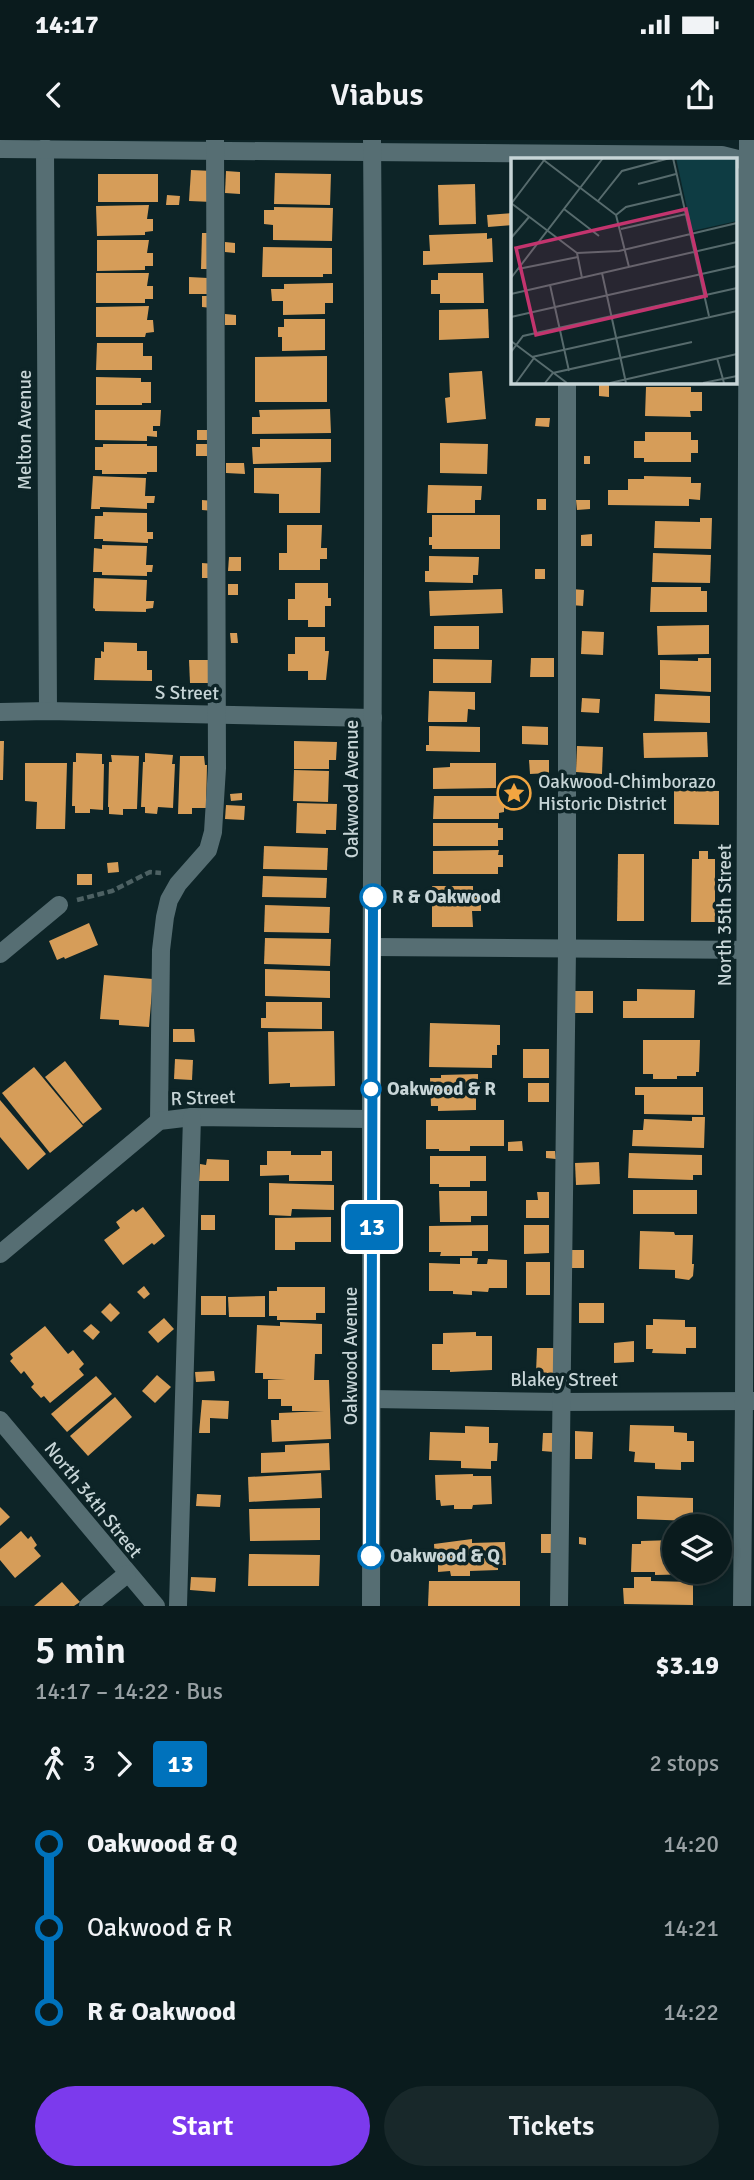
<!DOCTYPE html>
<html lang="en">
<head>
<meta charset="utf-8">
<style>
  :root { --surface:#0a1b1d; --page:#18282a; --text:#f1f3f6; --muted:#99a1a4; --line:#2a393b; --accent:#7c3aed }
  body { margin:0; font-family:Signika,sans-serif; background:var(--page); color:var(--text); height:100vh; display:flex; flex-direction:column; font-size:26px; white-space:nowrap }
  * { box-sizing:border-box; margin:0 }
  p { font-size:23px; color:var(--muted) }
  .icon { flex:none; width:38px; height:38px; fill:none; stroke:currentColor; stroke-width:2; stroke-linecap:round; stroke-linejoin:round }
  .map { position:relative; height:1466px; overflow:hidden }
  .drawer { display:flex; flex-direction:column; background:var(--surface); flex:1 }
  .drawer>* { flex:none }
  .badge { padding:0 14px; border-radius:5px; font-size:24px; line-height:46px }
  .fabs { position:absolute; left:662px; top:1374px; display:grid; gap:14px }
  .fabs a { display:grid; place-items:center; width:70px; height:70px; border-radius:50%; background:var(--surface); box-shadow:0 4px 10px #0003,0 0 0 2px var(--line); font-size:35px }
  .map>.badge { position:absolute; translate:-50% -50%; box-shadow:0 0 0 4px #fff }
  .legs { display:flex; align-items:center; gap:10px; height:77px; padding:0 35px; font-size:23px }
  .legs p { margin-inline-start:auto }
  .summary { display:flex; align-items:center; justify-content:space-between; height:119px; padding:0 35px }
  h1 { font-size:38px; font-weight:600; line-height:52px }
  .primary-button { display:flex; gap:14px; margin-top:auto; padding:14px 35px }
  .primary-button a { flex:1; height:80px; border-radius:42px; background:var(--accent); color:#fff; font-size:28px; font-weight:600; line-height:80px; text-align:center }
  .primary-button a+a { background:var(--page); color:var(--text) }
  ul { padding:0 35px; list-style:none }
  li { display:flex; align-items:center; gap:24px; height:84px; font-size:26px }
  li i { display:grid; place-items:center; width:10px; height:100%; margin:0 9px; background:currentColor }
  li i::after { content:''; width:18px; height:18px; margin:-9px; border:5px solid; border-radius:50%; background:var(--surface) }
  li p { margin-inline-start:auto }
  li:first-child i { background:linear-gradient(#0000 50%,currentColor 0) }
  li:last-child i { background:linear-gradient(currentColor 50%,#0000 0) }
  .status { display:flex; justify-content:space-between; align-items:center; height:49px; padding:0 35px; background:var(--surface); direction:ltr }
  .status svg { height:19px; fill:currentColor }
  header { display:flex; justify-content:space-between; align-items:center; height:91px; padding:0 35px; background:var(--surface); font-size:32px; font-weight:600 }
  .map>svg:first-child { display:block }
</style>
</head>
<body>
<div class="status"><b>14:17</b><svg viewBox="0 0 49 12"><path d="M0 12V9h3v3zM5 12V6h3v6zM10 12V3h3v9zM15 12V0h3v12zM26 1h20v11H26zM47 4h2v5h-2z"/></svg></div>
<header><svg class="icon" aria-label="back" viewBox="0 0 24 24"><path d="M15 5l-7 7 7 7"/></svg>Viabus<svg class="icon" aria-label="share" viewBox="0 0 24 24"><path d="M12 15V3M7 8l5-5 5 5M5 13v7h14v-7"/></svg></header>
<div class="map">
<svg width="754" height="1466" viewBox="0 0 754 1466">
  <rect width="100%" height="100%" fill="#0d2427"/>
  <g fill="#d69d59">
    <path d="M191,30L213,31L212,62L189,61Z"/>
    <path d="M226,31L240,32V54L225,53Z"/>
    <path d="M275,33L331,34L330,65L274,64Z"/>
    <rect x="98" y="34" width="60" height="28"/>
    <path d="M475,44L476,84L439,85L438,45Z"/>
    <path d="M167,55L180,56L179,65H166Z"/>
    <path d="M149,65L147,79H153V91L145,92V95L97,96L96,66Z"/>
    <path d="M274,67L333,68L332,101L273,100V85L264,84V70H274Z"/>
    <path d="M512,73V85L488,87L487,75Z"/>
    <path d="M202,93H212L211,129H201Z"/>
    <path d="M487,93V99L492,98L493,122L423,125V111H430L429,95Z"/>
    <path d="M97,100H149L147,113H153V126H145V130L97,131Z"/>
    <path d="M225,102L235,103V113L225,112Z"/>
    <path d="M263,107L332,108V134H323V137H262Z"/>
    <path d="M96,133H149L147,146H153V159H145V163H96Z"/>
    <path d="M438,133H483L484,163H440V154H431V140H438Z"/>
    <path d="M189,137L208,138V154H189Z"/>
    <path d="M333,143V163H325V174L283,175V161H272L271,149H284V144Z"/>
    <path d="M202,156H212V168L202,167Z"/>
    <path d="M149,166L147,180H153L154,192L146,193L145,197H96V167Z"/>
    <path d="M488,169L489,198L439,200V170Z"/>
    <path d="M225,174L236,175V185H225Z"/>
    <path d="M284,179H325V210L282,211V197H278V187H284Z"/>
    <path d="M97,203H143V216H152V230H96Z"/>
    <path d="M327,216V262H255V217Z"/>
    <path d="M482,231L486,279L447,283L445,258L450,257L449,233Z"/>
    <path d="M96,237L141,238V242H151V263H142V265H96Z"/>
    <path d="M599,245H609V257L599,256Z"/>
    <path d="M646,247H691V252H702V271H690L691,277L645,276Z"/>
    <path d="M330,269L331,293L252,294V277H260L259,270Z"/>
    <path d="M95,270H161L160,286H153V291H157V297L147,296V301L95,300Z"/>
    <path d="M536,278H550L549,287L535,286Z"/>
    <rect x="197" y="290" width="11" height="10"/>
    <path d="M645,292H691V300H698V313H691V322H644V318H634V301H645Z"/>
    <path d="M260,299H331V322L253,324L252,307H260Z"/>
    <path d="M440,303L488,304L487,334L440,333Z"/>
    <path d="M103,304H147V306H157V332H147V334H102V330H95V307H103Z"/>
    <rect x="196" y="304" width="14" height="12"/>
    <rect x="584" y="316" width="6" height="8"/>
    <path d="M226,323H244L245,334L226,333Z"/>
    <path d="M254,328H321L320,373H279V354L254,353Z"/>
    <path d="M93,336L146,338L145,356H155L154,363H147V369L100,367V369H91Z"/>
    <path d="M644,336L691,337V343H701L700,360L689,359V366L608,365V350H628V339H644Z"/>
    <path d="M428,345L482,346L481,360H475V373H427Z"/>
    <rect x="537" y="359" width="9" height="11"/>
    <path d="M202,360L214,361V371L202,370Z"/>
    <path d="M576,360H590V369L577,370Z"/>
    <path d="M103,372L147,373V392H153V399H148V403L103,401V399H94L95,376H103Z"/>
    <path d="M432,375H500V409H432V405H429V397H432Z"/>
    <path d="M700,378H712L711,409L654,408L655,381L700,382Z"/>
    <path d="M287,385H322L321,408H327V419H320V430H279V413H287Z"/>
    <path d="M592,394V406H581V395Z"/>
    <path d="M102,405L147,406L146,425H153L152,432H147V436L102,435V432H93L94,408L102,409Z"/>
    <path d="M653,413L711,415L710,443L652,442Z"/>
    <path d="M429,416L479,417L478,435H473V443L425,442V431H429Z"/>
    <path d="M229,417H241V431H228Z"/>
    <path d="M202,423L215,424V438H202Z"/>
    <rect x="535" y="429" width="10" height="10"/>
    <path d="M94,438L147,440L146,461H154L153,468L146,469V472L95,471V469L93,468Z"/>
    <path d="M295,443H328V458H331V466H325V487H308V480H288V459H295Z"/>
    <rect x="228" y="444" width="10" height="11"/>
    <path d="M651,447H701V451H707V472H650Z"/>
    <path d="M502,449L503,473L430,476L429,451Z"/>
    <path d="M572,449L584,450L583,466L571,465Z"/>
    <path d="M709,485V514L658,515L657,486Z"/>
    <rect x="434" y="486" width="45" height="23"/>
    <path d="M582,491L604,492L603,515L581,514Z"/>
    <path d="M230,493H237L238,503H231Z"/>
    <path d="M295,497H325V511H329L326,540H308V531H288V514H295Z"/>
    <path d="M104,502L137,503V511H147V530H152V541L94,540L95,518H101V511L104,512Z"/>
    <path d="M531,518H554V537H530Z"/>
    <path d="M698,518H711V552L660,549V520L698,521Z"/>
    <path d="M433,519L492,520L491,543H433Z"/>
    <path d="M189,520H209V543H190Z"/>
    <path d="M429,551L475,552V570L468,569L467,582H428Z"/>
    <path d="M655,554L710,556V583L654,581Z"/>
    <path d="M582,558L600,559L599,573L581,572Z"/>
    <path d="M429,586L480,587V612L426,611V605H429Z"/>
    <path d="M522,586L548,587V605L522,604Z"/>
    <path d="M707,592L708,617L644,618L643,593Z"/>
    <path d="M0,601H4L3,640H0Z"/>
    <path d="M294,601L337,602L336,620H329V629H294Z"/>
    <path d="M577,606L603,607L602,634L576,632Z"/>
    <path d="M76,613L102,614V624H104L103,670L90,669V673H75V666H72L73,622H76Z"/>
    <path d="M145,613L173,615L172,624H175L173,668L158,667L157,674L145,673V667H141L143,622H145Z"/>
    <path d="M111,615L139,616L137,669H123V675L109,674V667H108L109,622H112Z"/>
    <path d="M180,616H204L205,625H207L206,668H192V674H178Z"/>
    <path d="M529,620H549V633L530,634Z"/>
    <path d="M25,623H67L65,689H36L37,662L25,661Z"/>
    <path d="M450,623H496V648L433,649V628L450,627Z"/>
    <path d="M294,630L329,631L328,662L293,661Z"/>
    <path d="M674,650L719,651V685L674,684Z"/>
    <path d="M242,653V660L231,661L230,654Z"/>
    <path d="M434,656H499V661L504,660V672L499,673V679H433Z"/>
    <path d="M297,663L337,664L336,690H326V694L296,693Z"/>
    <path d="M226,665L245,666L244,680L225,679Z"/>
    <path d="M433,683H498V688H503V700H498V706H433Z"/>
    <path d="M264,706L328,708L327,730L263,729Z"/>
    <path d="M499,710L498,715H503V727H498V734H433V711Z"/>
    <path d="M699,711H708V719H715V782H691L692,719H699Z"/>
    <path d="M618,714H644V781H617Z"/>
    <path d="M118,722L119,732L108,733L107,723Z"/>
    <rect x="77" y="734" width="15" height="11"/>
    <path d="M263,736L327,738L326,758L262,757Z"/>
    <path d="M432,746H473V755H481V771H472L473,787H432Z"/>
    <path d="M265,765L330,767L329,793L264,792Z"/>
    <path d="M89,783L98,805L65,819L64,817L57,820L49,801Z"/>
    <path d="M265,798L331,799L330,826L264,824Z"/>
    <path d="M265,829L330,831V858L265,856Z"/>
    <path d="M104,835L153,839L149,887L119,885V880L100,879Z"/>
    <path d="M637,849L695,850L694,878H623V861H637Z"/>
    <rect x="572" y="851" width="21" height="22"/>
    <path d="M266,862H322V889L261,888V878H266Z"/>
    <path d="M430,883L500,885V905H497V915H492V928L429,927Z"/>
    <path d="M173,889H194L195,902H173Z"/>
    <path d="M334,891L335,946L290,947V943L269,944L268,892Z"/>
    <path d="M643,900H700L699,932H696V936H677V939H653V934H643Z"/>
    <rect x="523" y="909" width="26" height="29"/>
    <path d="M175,919L193,920L192,940L174,939Z"/>
    <path d="M65,921L102,969L83,984L45,937Z"/>
    <path d="M34,927L83,986L50,1013L2,953Z"/>
    <path d="M478,934V942H481V955H476V970L438,971V966H431L430,938H441V935Z"/>
    <rect x="528" y="943" width="21" height="19"/>
    <path d="M635,947H703V975L644,974V955H635Z"/>
    <path d="M0,960L46,1014L28,1030L0,997Z"/>
    <path d="M692,977H705L704,1008L632,1006L633,990H643L644,979L692,981Z"/>
    <path d="M426,980H504V1006H470V1011H439V1009H426Z"/>
    <path d="M522,1001L523,1011H508V1002Z"/>
    <path d="M267,1011H291V1015H321V1011H332V1041H289V1035L260,1036V1025H267Z"/>
    <path d="M546,1011H555L556,1019L546,1018Z"/>
    <path d="M629,1013L702,1015V1035H693V1040L628,1038Z"/>
    <path d="M430,1016H486V1041H470V1047H439V1044H430Z"/>
    <path d="M207,1019L229,1020V1041H199L200,1024L206,1025Z"/>
    <path d="M599,1022L600,1044L576,1045L575,1023Z"/>
    <path d="M269,1043L334,1045V1070L292,1069L291,1076L269,1075Z"/>
    <rect x="633" y="1050" width="64" height="24"/>
    <path d="M439,1051H487V1076H471V1082H440Z"/>
    <path d="M537,1052H549V1078H526V1060H538Z"/>
    <path d="M143,1067L165,1096L154,1105L152,1103L123,1125L104,1100L120,1088L116,1082L133,1069L136,1072Z"/>
    <rect x="201" y="1075" width="14" height="15"/>
    <path d="M331,1077V1102H295V1110H275V1078Z"/>
    <path d="M488,1085V1111H472V1116H440L441,1112H429V1086Z"/>
    <path d="M524,1085H549V1113L524,1114Z"/>
    <path d="M640,1091L674,1092L675,1095H693L692,1124H694L693,1136L689,1140L675,1138V1130L639,1129Z"/>
    <rect x="571" y="1110" width="13" height="18"/>
    <path d="M460,1118H478L477,1124H487L488,1119L507,1120V1148H489L488,1152L472,1151V1155L453,1154V1151H429V1123L460,1124Z"/>
    <rect x="526" y="1122" width="24" height="33"/>
    <path d="M144,1146L150,1154L144,1159L137,1152Z"/>
    <path d="M277,1147H325V1173H316V1180H277V1176H269V1151H277Z"/>
    <rect x="201" y="1156" width="25" height="19"/>
    <path d="M265,1156V1177H229L228,1157Z"/>
    <path d="M110,1163L120,1173L111,1182L101,1172Z"/>
    <rect x="579" y="1163" width="25" height="20"/>
    <path d="M164,1178L174,1189L158,1203L148,1192Z"/>
    <path d="M653,1179L685,1180V1187H696V1208H686V1214L652,1213L653,1209H646V1185H653Z"/>
    <path d="M280,1182L322,1184V1214H315L314,1240H329L331,1299L272,1302L271,1280H279V1273L324,1271H292V1266H281V1259H268V1240L286,1239H263V1233H255L257,1185L280,1186Z"/>
    <path d="M91,1184L100,1192L93,1200L83,1191Z"/>
    <path d="M45,1186L68,1214L73,1210L84,1224L79,1229L84,1235L50,1263L44,1256L41,1258L31,1247L34,1244L24,1231L21,1234L10,1221L13,1218L10,1214Z"/>
    <path d="M476,1192V1196H492V1230L450,1232V1230H432V1204H443V1193Z"/>
    <path d="M634,1201V1222L614,1223V1203Z"/>
    <path d="M537,1208H554V1233H536Z"/>
    <path d="M214,1231L215,1241L196,1242L195,1232Z"/>
    <path d="M157,1235L171,1247L155,1263L142,1251Z"/>
    <path d="M96,1236L112,1254L67,1292L51,1274Z"/>
    <path d="M115,1257L132,1277L88,1316L70,1296Z"/>
    <path d="M202,1260L229,1261L228,1279L210,1278V1293H199Z"/>
    <path d="M630,1285L674,1286V1292L687,1293V1301H694V1322H681V1330L655,1329V1323L634,1322L635,1312L629,1311Z"/>
    <path d="M465,1286L489,1287V1303H498L497,1321H491V1329L461,1328V1321L429,1320L430,1292L465,1293Z"/>
    <path d="M575,1291L593,1292L592,1319H575Z"/>
    <path d="M543,1293H555L554,1312L542,1311Z"/>
    <path d="M329,1303L330,1330L261,1333V1313L285,1312V1305Z"/>
    <path d="M321,1333L322,1358L249,1362L248,1337Z"/>
    <path d="M473,1334V1336H491L492,1364L473,1365L472,1369H454V1365L441,1366L440,1360H436L435,1335Z"/>
    <path d="M197,1354L221,1355L220,1367L196,1366Z"/>
    <path d="M637,1356L693,1358V1381L637,1379Z"/>
    <path d="M0,1367L10,1377L0,1386Z"/>
    <path d="M320,1368V1400L250,1401L249,1369Z"/>
    <path d="M21,1391L28,1399L31,1396L37,1405L34,1408L41,1416L15,1438L0,1420V1409Z"/>
    <rect x="541" y="1394" width="14" height="19"/>
    <path d="M579,1397L586,1398V1405L579,1404Z"/>
    <path d="M472,1399V1403L505,1402L506,1425H498V1430L470,1431V1436H451L450,1431L438,1432V1424H435L434,1404Z"/>
    <path d="M674,1400V1432H701V1434L655,1435V1432H631L632,1404H641V1401Z"/>
    <path d="M249,1414L320,1415L319,1446H248Z"/>
    <path d="M191,1437L216,1438L215,1452L190,1450Z"/>
    <path d="M634,1437H651V1441L693,1442V1465L624,1464L623,1448H634Z"/>
    <path d="M429,1441H520V1466H428Z"/>
    <path d="M62,1442L80,1462L74,1466H34Z"/>
  </g>
  <g fill="none" stroke-linecap="round" stroke-linejoin="round">
    <path stroke="#4d6163" stroke-width="4.5" stroke-dasharray="7 3.5" stroke-linecap="butt" d="M77,760L112,751L150,732L161,733"/>
    <g stroke="#566e73" stroke-width="18">
      <path d="M45,8L48,571"/>
      <path d="M0,9L722,15L754,23"/>
      <path d="M0,572L48,571L373,578"/>
      <path d="M373,807L754,810"/>
      <path d="M0,814L59,765"/>
      <path d="M159,981L161,810L165,777L169,760L178,744L208,710L213,692L217,628L215,0"/>
      <path d="M0,1114L159,981L192,977L371,979"/>
      <path d="M373,1259L561,1262L754,1261"/>
      <path d="M0,1280L156,1466"/>
      <path d="M88,1466L127,1434"/>
      <path d="M178,1466L192,977"/>
      <path d="M371,1466C372,1304 371,1142 371,980C372,653 375,327 372,0"/>
      <path d="M559,1466L567,809V242"/>
      <path d="M742,1466L744,1261L748,0"/>
    </g>
  </g>
  <g fill="none" stroke-linecap="round" stroke-linejoin="round">
    <defs>
      <path id="line-1" d="M371,1416C373,1197 372,977 373,757"/>
    </defs>
    <use href="#line-1" stroke="#fff" stroke-width="16"/>
    <use href="#line-1" stroke="#0072bc" stroke-width="10"/>
  </g>
  <defs>
    <symbol id="sight-ring" viewBox="-11 -11 22 22"><circle r="9.5" fill="#0d2427" stroke="#f2a541" stroke-width="1.5"/><path d="M0-6L1.8-2.2L6-1.7L2.9 1.2L3.7 5.4L0 3.3L-3.7 5.4L-2.9 1.2L-6-1.7L-1.8-2.2Z" fill="#f2a541"/></symbol>
  </defs>
  <g fill-rule="evenodd">
    <use href="#sight-ring" x="495" y="634" width="38" height="38"/>
  </g>
  <g fill="#fff" stroke="#0072bc" stroke-width="3.5">
    <circle cx="373" cy="757" r="12"/>
    <circle cx="371" cy="949" r="9"/>
    <circle cx="371" cy="1416" r="12"/>
  </g>
  <g text-anchor="middle" dominant-baseline="central" stroke-width="7" stroke-linejoin="round" paint-order="stroke">
    <g font-size="19" fill="#c7d5d7" stroke="#0d2427">
      <text transform="translate(25 290) rotate(-90)">Melton Avenue</text>
      <text transform="translate(187 553) rotate(1)">S Street</text>
      <text transform="translate(352 649) rotate(-90)">Oakwood Avenue</text>
      <text transform="translate(725 775) rotate(-90)">North 35th Street</text>
      <text transform="translate(203 958) rotate(-2)">R Street</text>
      <text transform="translate(351 1216) rotate(-90)">Oakwood Avenue</text>
      <text x="564" y="1240">Blakey Street</text>
      <text transform="translate(93 1360) rotate(51)">North 34th Street</text>
    </g>
    <g font-size="19" fill="#c7d5d7" stroke="#0d2427" text-anchor="start">
      <text x="538" y="642">Oakwood-Chimborazo<tspan x="538" dy="22">Historic District</tspan></text>
    </g>
    <g font-size="19" font-weight="bold" fill="#c7d5d7" stroke="#0d2427" text-anchor="start">
      <text x="392" y="757">R &amp; Oakwood</text>
      <text x="387" y="949">Oakwood &amp; R</text>
      <text x="390" y="1416">Oakwood &amp; Q</text>
    </g>
  </g>
  <g transform="translate(511 18)">
    <rect width="226" height="226" fill="#0d2427"/>
    <path d="M165,0H226V63L181,73Z" fill="#0e3c43"/>
    <path fill="none" stroke="#576b6d" stroke-width="2" d="M30,0L105,57L118,109M162,0L198,158M127,26L165,16M87,43L111,13L159,0M0,45L66,95L71,120M0,46L34,1M53,51L88,78M105,57L115,49L170,36M110,71L175,56M0,80L18,59M66,95L108,93L226,65M7,111L67,99M91,115L115,225M0,120L92,0M39,127L58,213M0,136L226,84M0,159L226,108M0,183L56,225M0,194L12,178L226,130M21,199L226,153M206,200L213,225M5,225L23,200M34,225L42,215L181,184M99,225L226,196M192,225L226,218"/>
    <path fill="#c3346e" fill-opacity="0.15" stroke="#c3346e" stroke-width="3.5" d="M175,51L195,138L25,177L5,90Z"/>
    <rect width="226" height="226" fill="none" stroke="#c7d5d7" stroke-width="3.5"/>
  </g>
</svg>
<div class="fabs">
<a><svg class="icon" aria-label="layers" viewBox="0 0 24 24"><path d="M12 4l9 5-9 5-9-5zM3 14l9 5 9-5"/></svg></a>
</div>
<b class="badge" style="left:372px;top:1087px;background:#0072bc;color:#fff">13</b>
</div>
<section class="drawer">
<div class="summary"><div><h1>5 min</h1><p>14:17 – 14:22 · Bus</p></div><b>$3.19</b></div>
<div class="legs"><svg class="icon" aria-label="walk" viewBox="0 0 24 24"><circle cx="13" cy="4" r="2"/><path d="M13 8l-2 6 4 7M11 14l-3 7M7 12l3-4h3l4 4"/></svg>3<svg class="icon" aria-label="forward" viewBox="0 0 24 24"><path d="M9 5l7 7-7 7"/></svg><b class="badge" style="background:#0072bc;color:#fff">13</b><p>2 stops</p></div>
<ul>
<li><i style="color:#0072bc"></i><b>Oakwood &amp; Q</b><p>14:20</p></li>
<li><i style="color:#0072bc"></i><span>Oakwood &amp; R</span><p>14:21</p></li>
<li><i style="color:#0072bc"></i><b>R &amp; Oakwood</b><p>14:22</p></li>
</ul>
<div class="primary-button"><a>Start</a><a>Tickets</a></div>
</section>
</body>
</html>
